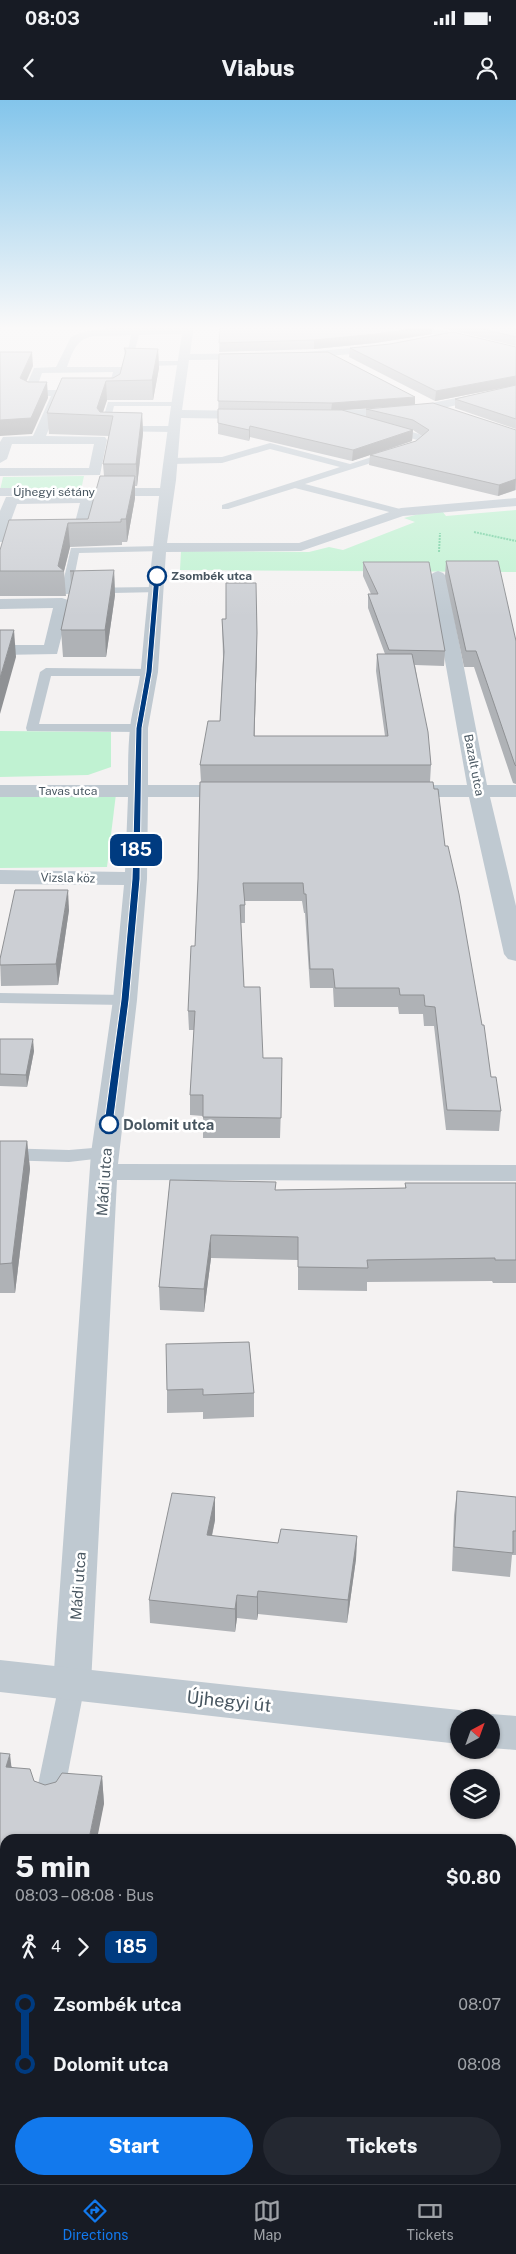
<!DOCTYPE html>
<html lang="en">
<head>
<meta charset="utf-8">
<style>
  :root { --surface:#171b24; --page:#242831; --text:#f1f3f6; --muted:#9ea1a6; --line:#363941; --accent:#1279ed }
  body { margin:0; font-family:"Public Sans",sans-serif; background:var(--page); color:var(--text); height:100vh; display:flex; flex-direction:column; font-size:19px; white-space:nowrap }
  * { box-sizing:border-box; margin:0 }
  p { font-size:16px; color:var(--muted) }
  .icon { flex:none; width:28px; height:28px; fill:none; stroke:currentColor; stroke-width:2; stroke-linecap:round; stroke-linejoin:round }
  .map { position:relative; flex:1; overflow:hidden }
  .side { position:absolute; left:0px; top:1734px; width:516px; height:351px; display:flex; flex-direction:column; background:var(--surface); border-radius:15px 15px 0 0; box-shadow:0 1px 4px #0004 }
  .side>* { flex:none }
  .badge { padding:0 10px; border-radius:8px; font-size:18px; line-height:32px }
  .needle { width:32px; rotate:41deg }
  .buttons { position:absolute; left:450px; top:1609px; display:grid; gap:10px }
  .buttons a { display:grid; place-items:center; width:50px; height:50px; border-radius:50%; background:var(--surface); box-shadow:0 1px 4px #0004; font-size:25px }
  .map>.badge { position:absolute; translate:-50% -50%; box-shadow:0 0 0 2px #fff }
  .legs { display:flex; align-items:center; gap:8px; height:55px; padding:0 15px; font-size:16px }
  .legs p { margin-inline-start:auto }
  .overview { display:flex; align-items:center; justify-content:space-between; height:85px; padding:0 15px }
  h1 { font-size:28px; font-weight:800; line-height:38px }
  .cta { display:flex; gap:10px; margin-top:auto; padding:10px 15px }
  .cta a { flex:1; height:58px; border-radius:30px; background:var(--accent); color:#fff; font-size:20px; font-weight:800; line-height:58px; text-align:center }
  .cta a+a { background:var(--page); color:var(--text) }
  ul { padding:0 15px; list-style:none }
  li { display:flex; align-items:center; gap:18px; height:60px; font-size:19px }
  li i { display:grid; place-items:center; width:8px; height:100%; margin:0 6px; background:currentColor }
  li i::after { content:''; width:12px; height:12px; margin:-6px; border:4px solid; border-radius:50%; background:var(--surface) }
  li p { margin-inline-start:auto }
  li:first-child i { background:linear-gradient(#0000 50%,currentColor 0) }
  li:last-child i { background:linear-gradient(currentColor 50%,#0000 0) }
  .status { display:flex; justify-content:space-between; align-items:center; height:35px; padding:0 25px; background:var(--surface); direction:ltr }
  .status svg { height:14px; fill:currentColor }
  header { display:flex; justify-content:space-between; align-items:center; height:65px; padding:0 15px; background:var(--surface); font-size:22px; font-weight:800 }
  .tab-bar { display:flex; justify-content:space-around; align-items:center; height:70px; border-top:1px solid var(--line); background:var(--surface); font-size:14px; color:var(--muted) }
  .tab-bar a { display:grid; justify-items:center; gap:2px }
  .tab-bar .current { color:var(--accent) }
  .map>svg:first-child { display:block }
</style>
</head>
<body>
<div class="status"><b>08:03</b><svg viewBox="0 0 49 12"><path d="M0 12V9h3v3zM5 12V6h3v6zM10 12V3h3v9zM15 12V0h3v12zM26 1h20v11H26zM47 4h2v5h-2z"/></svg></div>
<header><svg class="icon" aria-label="back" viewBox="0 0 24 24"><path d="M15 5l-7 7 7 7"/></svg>Viabus<svg class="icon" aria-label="person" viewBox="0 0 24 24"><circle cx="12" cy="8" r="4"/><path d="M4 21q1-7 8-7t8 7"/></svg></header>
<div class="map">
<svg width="516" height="2084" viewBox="0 0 516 2084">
  <rect width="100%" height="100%" fill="#f4f2f2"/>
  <g fill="#c0f2d2">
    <path d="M10,225H208L209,229L9,228Z"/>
    <path d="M84,376L81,390H0L3,377Z"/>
    <path d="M516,410V472L180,470L181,451L309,452L329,447L343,450L415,422L404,418L419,414L442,411L446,416Z"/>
    <path d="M0,631L111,632V667L88,675L0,677Z"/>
    <path d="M0,694H116L107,767L0,768Z"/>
  </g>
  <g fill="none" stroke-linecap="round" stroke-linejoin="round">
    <g stroke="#76d2a2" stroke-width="2" stroke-dasharray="2 1" stroke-linecap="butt">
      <path d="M474,432L516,441"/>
      <path d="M439,452L440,433"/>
    </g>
    <g fill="#bfc9d1" fill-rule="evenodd">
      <path d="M0,225H5L0,231Z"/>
      <path d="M136,229L140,231L133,257L149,261H184L188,263L184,265L149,266L126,260L132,231Z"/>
      <path d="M108,302H181V306H114L109,326H173L177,329L173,332L101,331L100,329Z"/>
      <path d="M388,325L419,334L427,340L415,349L305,384L404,410L406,412L401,415L295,388L228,409H222V405L340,367L270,349L222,363L170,364L166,361L170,358L222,357L270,343L350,364L409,345L417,340L385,330L384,328Z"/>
      <path d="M159,446L163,447V451L79,453L72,488L156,487L161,490L160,492L66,494L61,491L71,448Z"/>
      <path d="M46,568L153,569L155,572L153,575L149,576H51L39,624H139L145,628L139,632L27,631L26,628L40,572Z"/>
      <path d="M0,893L125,895L131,896L133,900L131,904L125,905L0,903Z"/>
      <path d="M105,1047L112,1049L114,1053L112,1057L69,1062L0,1060V1048L69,1050Z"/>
      <path d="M72,1573L81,1576L85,1584L63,1699L59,1708L49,1711L39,1708L35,1699L59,1584L63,1576Z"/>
      <path d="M5,1911V1967L0,1969V1913Z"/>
    </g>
    <path fill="#bfc9d1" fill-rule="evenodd" d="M0,388H167L174,392L167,396H0Z"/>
    <g fill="#bfc9d1" fill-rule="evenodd">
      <path d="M184,225H194L190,254L294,253L386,245L391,248L386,251L294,259L189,260L182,310L255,311L261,315L255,319L181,318L176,380L167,443H299L401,408L516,398V406L403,416L301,451L166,452L158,572L148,628V685H237L244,687L247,691L244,695L237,697H148L147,779L137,900L118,1064L516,1065V1081L117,1080L91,1584L86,1595L72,1600L58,1595L53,1584L91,1053L113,900L124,785L0,784V770L125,772L128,697H0V685H128C128,666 128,647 130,628C132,608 139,589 141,568C151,456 164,345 182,234L94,236C76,239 73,251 67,267H123L125,269L119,293L113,296H62L46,336L105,337L107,340L100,375L0,376V368H89L94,344H12L7,359L0,363V342L3,337L33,336L51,296H29L23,293L34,268L56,267L71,237L82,232L110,228H183ZM113,272L108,290H36L42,273Z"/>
      <path d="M403,225H421L516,248V254L404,227Z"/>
      <path d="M516,286V292L412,315L320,319L314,315L320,311L412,307Z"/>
      <path d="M88,395L95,399L83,441L0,442V411L6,397ZM80,403L72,434H6L17,404Z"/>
      <path d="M438,471L443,473L446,476L487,685H516V697H490L516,806V861L508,859L504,854L469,697H400L393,695L390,691L393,687L400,685H467L430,476L433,473Z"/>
      <path d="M62,498L68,500L70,503L57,554L0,555V545H44L53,508L0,509V499Z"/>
    </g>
    <g fill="#bfc9d1" fill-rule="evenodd">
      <path d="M0,1560L459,1610L473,1615L474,1618H459V1644L0,1592Z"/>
      <path d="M491,1614L516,1616V1650L491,1648V1618H481Z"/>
    </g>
  </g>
  <g fill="#afb2b6" fill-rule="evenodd">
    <path d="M220,225H516V246L434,226L432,228V234L375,243L314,249L219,252Z"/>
    <path d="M516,247V329L455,308V299L512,286L435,301L349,257L350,248Z"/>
    <path d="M124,248L158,249L159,268L153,300H107L103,312L142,313L143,333L137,386H135V398L127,442H122V445L70,447L64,471L66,496H0V450L9,420L88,419L104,376L103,364L109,336L49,334L47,313L62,278H113L120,274L125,256Z"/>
    <path d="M219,254L415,305L516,330V390L498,396L369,365L370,355L352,361L250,337L249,341L218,334ZM413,305L366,309V317L340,310ZM413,330L422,336L416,341L378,353L412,341Z"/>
    <path d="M446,461L516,541V684L513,683L474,567H464L445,476Z"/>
    <path d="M363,462L445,551L444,566L415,565L431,665L430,682L434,689L445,746L491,977L501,1011L499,1031L446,1030L434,926H424L423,914H399L398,907H334L333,888H310L305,813H304L302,801H245V823H241L244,887L263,958L282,978L280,1038H203V1016L190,1015V995L194,930H189L188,911L195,846L198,779L201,682L200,665L220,621L223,557L222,519L257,549L254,636H385L376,571L377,554H385L368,508V494H371L363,476Z"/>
    <path d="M114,470L115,495L106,557H63L61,530L71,485L70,471Z"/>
    <path d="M69,810L58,885L1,886L0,859Z"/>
    <path d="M0,939L34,951L27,987L0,986Z"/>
    <path d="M0,1041H27L30,1069L15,1193H0Z"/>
    <path d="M170,1080L276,1090L405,1088V1083H516V1183H493L492,1181L367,1182V1191L298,1190V1160L211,1158L204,1212L160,1210L159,1187Z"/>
    <path d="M249,1242L254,1293V1317L203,1319V1312L167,1313V1290Z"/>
    <path d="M457,1391L516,1397V1455H512L510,1477L452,1471L454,1415Z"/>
    <path d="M215,1397V1420L212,1436L278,1443L357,1436L356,1459L347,1523L258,1514L257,1520L237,1518L235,1532L150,1523L149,1500Z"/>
    <path d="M0,1653L12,1667L34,1681L45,1685L102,1676L104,1704L5,1739V1827L0,1826Z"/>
    <path d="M142,2080H511L516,2084H143Z"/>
  </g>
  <g fill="#8f9194">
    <path d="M427,225H435L432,228V234L375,243L314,249V240Z"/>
    <path d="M158,249L159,268L153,300L152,280Z"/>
    <path d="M32,252L33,266L21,294L20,278Z"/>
    <path d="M516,276V285L435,301L436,291Z"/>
    <path d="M106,281L107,300L102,315L97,308Z"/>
    <path d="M47,282L48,298L32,334L0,336V320Z"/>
    <path d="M415,297V305L331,311L332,303Z"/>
    <path d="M142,313L143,333L137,386L136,364Z"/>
    <path d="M250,326V337L249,341V330Z"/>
    <path d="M413,330L412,341L352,361L353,350Z"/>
    <path d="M135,376V398L127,442L126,419Z"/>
    <path d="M516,379L515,390L498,396L499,385Z"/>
    <path d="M68,423L70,447L64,471L58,466Z"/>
    <path d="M114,470L115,495L106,557L105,530Z"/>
    <path d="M14,530L16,557L0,614V578Z"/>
    <path d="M257,533V549L254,654V636Z"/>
    <path d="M68,790L69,810L58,885L56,864Z"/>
    <path d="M33,939L34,951L27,987L26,975Z"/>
    <path d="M27,1041L30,1069L15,1193L12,1163Z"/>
    <path d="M211,1135V1158L204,1212V1189Z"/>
    <path d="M215,1397V1420L207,1458V1435Z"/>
    <path d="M357,1436L356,1459L347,1523L348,1500Z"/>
    <path d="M258,1491V1514L257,1520V1497Z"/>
    <path d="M237,1495V1518L235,1532V1509Z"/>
    <path d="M10,1654L13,1681L6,1667Z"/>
    <path d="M102,1676L104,1704L97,1739H89Z"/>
  </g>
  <g fill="#cccfd4" stroke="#8f9194">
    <path d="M220,225H431L432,226L376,234L314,240L219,243Z"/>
    <path d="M466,225H516V237Z"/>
    <path d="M453,232L516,247V276L436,291L350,248L390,244Z"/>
    <path d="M124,248L158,249L152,280L106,281L97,308L100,312L142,313L136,364H103L113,316L47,313L62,278H113L120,274L126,251Z"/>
    <path d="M0,252H32L20,278L28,282H47L31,318L0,320Z"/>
    <path d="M328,252L415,297L332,303L218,301L219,254Z"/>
    <path d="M516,285V319L455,299Z"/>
    <path d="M433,303L516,330V379L499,385L370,355L416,341L429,330L413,320L366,309Z"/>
    <path d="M218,309L342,310L413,330L353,350L250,326L249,330L218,323Z"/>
    <path d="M100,376H135L126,419H121V422L68,423L58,466L64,471H0V450L9,420L88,419Z"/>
    <path d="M446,461H498L516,541V666L515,665L476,551H466Z"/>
    <path d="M363,462H429L445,551L389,550L368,494H378Z"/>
    <path d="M114,470L105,530H61L74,471H70Z"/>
    <path d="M226,483H256L257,533L254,636H388L377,554H412L428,632L431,665H200L208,621H220L224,552L222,519H226Z"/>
    <path d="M0,530H14L0,578Z"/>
    <path d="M200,682H433L434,689H438L445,746H448L459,794L482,925H484L491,977H496L501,1011L447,1010L435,907L425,906L424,895H400L399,888H335L333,869H310L306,794H304L303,783H243L245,805H240L244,887H260L263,958H282L281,1018L203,1017V995H190L195,911H188L191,846H195L198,779Z"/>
    <path d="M15,790H68L56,864L0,865V859Z"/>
    <path d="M0,939H33L26,975L0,974Z"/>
    <path d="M0,1041H27L12,1163L0,1164Z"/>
    <path d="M170,1080L276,1082L275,1090L406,1088L405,1083H516V1160H495V1158L367,1160L368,1168L298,1167V1137L211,1135L204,1189L159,1187Z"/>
    <path d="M249,1242L254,1293L203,1295V1289L167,1290L166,1244Z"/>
    <path d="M457,1391L516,1397V1431H513V1453L454,1447Z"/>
    <path d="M172,1393L215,1397L207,1435L278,1443L281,1429L357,1436L348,1500L258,1491L257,1497L237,1495L235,1509L149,1500Z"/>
    <path d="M0,1653L10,1654L6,1667L30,1669L34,1681L45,1685L56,1682L62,1673L102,1676L89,1739H5V1800L0,1799Z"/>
    <path d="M511,1806L516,1807V2084H159V2080H511Z"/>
  </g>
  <linearGradient id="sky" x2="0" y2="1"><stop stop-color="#83c5eb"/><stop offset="0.44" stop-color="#faf9f9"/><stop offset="1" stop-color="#faf9f9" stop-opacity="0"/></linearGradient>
  <rect width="516" height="517" fill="url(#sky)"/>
  <path fill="#003b80" stroke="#fff" d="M157,475L160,476L152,572L142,628L140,779L129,900L113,1024L109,1027L104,1024L121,900L132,779L136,628L146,572L154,476Z"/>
  <g fill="#fff" stroke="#003b80" stroke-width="2.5">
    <circle cx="157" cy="476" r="9"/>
    <circle cx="109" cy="1024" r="9"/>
  </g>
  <g text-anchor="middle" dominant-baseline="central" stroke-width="5" stroke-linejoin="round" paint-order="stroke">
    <g font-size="12" fill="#485660" stroke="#fff">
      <text x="54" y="392">Újhegyi sétány</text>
      <text transform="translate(474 665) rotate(79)">Bazalt utca</text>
      <text x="68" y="691">Tavas utca</text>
      <text transform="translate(68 778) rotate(1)">Vizsla köz</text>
    </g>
    <g font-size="12" font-weight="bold" fill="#485660" stroke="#fff" text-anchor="start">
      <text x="171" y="476">Zsombék utca</text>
    </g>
    <g font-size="15" font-weight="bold" fill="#485660" stroke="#fff" text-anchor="start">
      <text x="123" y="1024">Dolomit utca</text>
    </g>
    <g font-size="15" fill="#485660" stroke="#fff">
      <text transform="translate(104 1082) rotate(-86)">Mádi utca</text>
      <text transform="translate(78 1486) rotate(-86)">Mádi utca</text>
    </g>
    <g font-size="18" fill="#485660" stroke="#fff">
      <text transform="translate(229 1601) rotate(6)">Újhegyi út</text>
    </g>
  </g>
</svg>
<div class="buttons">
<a><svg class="needle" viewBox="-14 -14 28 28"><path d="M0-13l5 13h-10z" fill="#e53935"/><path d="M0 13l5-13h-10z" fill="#9ea1a6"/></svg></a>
<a><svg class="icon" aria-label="layers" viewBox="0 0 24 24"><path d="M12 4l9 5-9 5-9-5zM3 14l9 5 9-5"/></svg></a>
</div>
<b class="badge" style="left:136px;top:750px;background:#003b80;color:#fff">185</b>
<section class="side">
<div class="overview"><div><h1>5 min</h1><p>08:03 – 08:08 · Bus</p></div><b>$0.80</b></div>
<div class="legs"><svg class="icon" aria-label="walk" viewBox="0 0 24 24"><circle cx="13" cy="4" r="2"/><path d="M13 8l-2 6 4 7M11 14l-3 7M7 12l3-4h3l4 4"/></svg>4<svg class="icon" aria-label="forward" viewBox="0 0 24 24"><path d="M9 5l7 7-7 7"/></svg><b class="badge" style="background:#003b80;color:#fff">185</b></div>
<ul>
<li><i style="color:#003b80"></i><b>Zsombék utca</b><p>08:07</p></li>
<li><i style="color:#003b80"></i><b>Dolomit utca</b><p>08:08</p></li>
</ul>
<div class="cta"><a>Start</a><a>Tickets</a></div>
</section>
</div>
<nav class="tab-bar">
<a class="current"><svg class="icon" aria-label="directions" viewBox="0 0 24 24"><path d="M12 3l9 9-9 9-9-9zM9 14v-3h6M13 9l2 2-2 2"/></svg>Directions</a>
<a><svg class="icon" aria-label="map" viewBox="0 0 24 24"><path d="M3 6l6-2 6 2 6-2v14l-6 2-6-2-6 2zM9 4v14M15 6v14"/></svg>Map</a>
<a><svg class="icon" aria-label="tickets" viewBox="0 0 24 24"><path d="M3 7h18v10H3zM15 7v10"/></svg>Tickets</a>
</nav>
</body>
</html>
